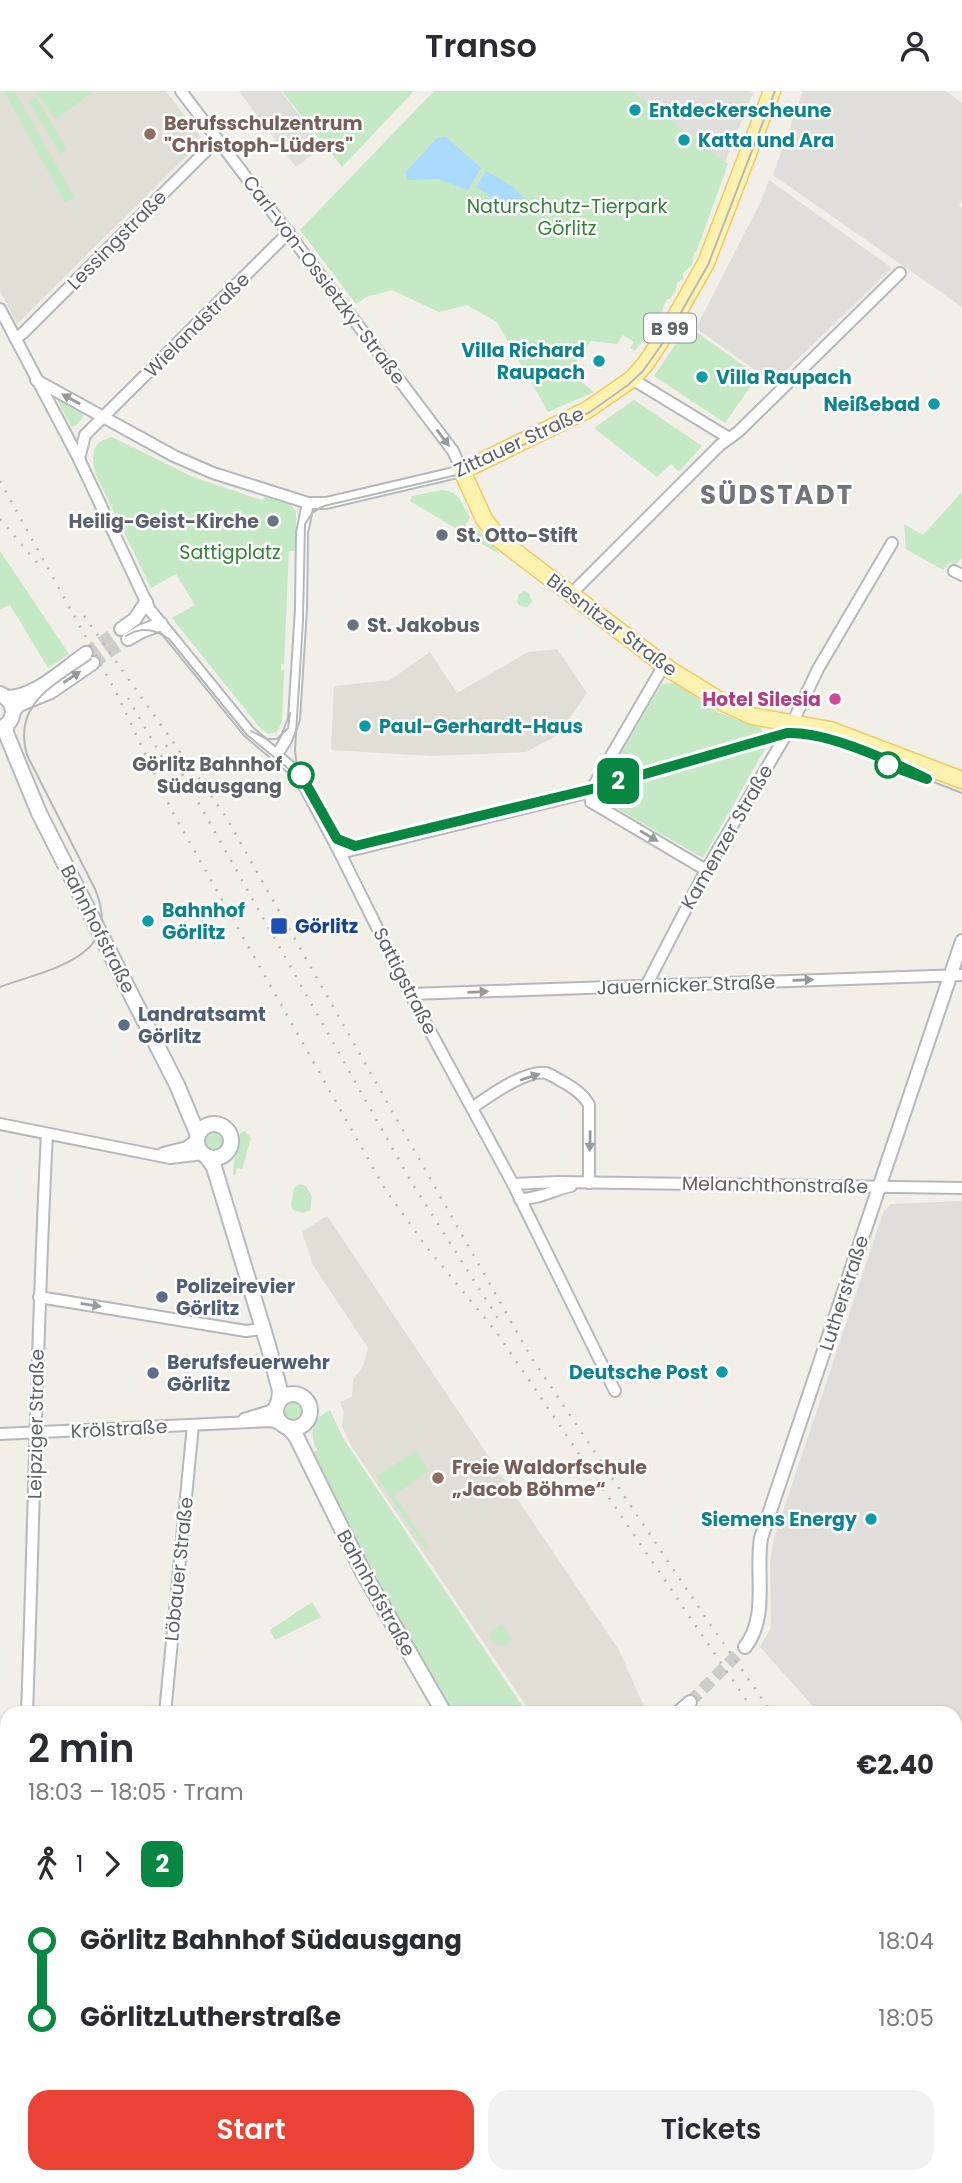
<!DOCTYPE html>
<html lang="en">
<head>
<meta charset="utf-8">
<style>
  :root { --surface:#fff; --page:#f2f2f3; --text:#2b2b33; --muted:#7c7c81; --accent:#ea4335 }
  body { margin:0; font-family:Poppins,sans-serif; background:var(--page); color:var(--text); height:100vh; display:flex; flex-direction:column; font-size:26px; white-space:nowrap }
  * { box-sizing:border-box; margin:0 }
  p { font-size:23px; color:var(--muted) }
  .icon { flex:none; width:38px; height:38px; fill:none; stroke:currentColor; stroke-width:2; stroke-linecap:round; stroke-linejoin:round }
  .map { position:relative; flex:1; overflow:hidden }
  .panel { position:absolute; left:0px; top:1615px; width:962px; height:478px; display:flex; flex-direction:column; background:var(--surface); border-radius:21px 21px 0 0; box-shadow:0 2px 5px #0004 }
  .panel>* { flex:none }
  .badge { padding:0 14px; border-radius:10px; font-size:24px; line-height:46px }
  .map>.badge { position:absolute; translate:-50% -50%; box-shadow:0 0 0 4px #fff }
  .legs { display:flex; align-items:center; gap:10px; height:77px; padding:0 28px; font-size:23px }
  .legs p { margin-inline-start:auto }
  .summary { display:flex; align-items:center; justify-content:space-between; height:119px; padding:0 28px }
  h1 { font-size:38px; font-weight:600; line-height:52px }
  .primary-button { display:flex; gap:14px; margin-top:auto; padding:14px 28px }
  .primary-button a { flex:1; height:80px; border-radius:21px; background:var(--accent); color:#fff; font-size:28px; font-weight:600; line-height:80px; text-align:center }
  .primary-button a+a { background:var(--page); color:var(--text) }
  ul { padding:0 28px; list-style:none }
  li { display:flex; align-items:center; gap:24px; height:77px; font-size:26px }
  li i { display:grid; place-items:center; width:10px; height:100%; margin:0 9px; background:currentColor }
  li i::after { content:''; width:18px; height:18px; margin:-9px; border:5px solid; border-radius:50%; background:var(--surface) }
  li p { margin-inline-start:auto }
  li:first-child i { background:linear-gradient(#0000 50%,currentColor 0) }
  li:last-child i { background:linear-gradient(currentColor 50%,#0000 0) }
  header { display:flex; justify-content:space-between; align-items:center; height:91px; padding:0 28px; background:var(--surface); font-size:32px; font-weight:600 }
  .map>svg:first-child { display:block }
</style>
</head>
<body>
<header><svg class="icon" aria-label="back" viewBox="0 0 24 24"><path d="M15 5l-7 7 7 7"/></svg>Transo<svg class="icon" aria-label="person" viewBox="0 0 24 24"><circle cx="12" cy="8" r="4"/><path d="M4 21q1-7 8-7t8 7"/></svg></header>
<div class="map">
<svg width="962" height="2092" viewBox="0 0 962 2092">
  <rect width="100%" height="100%" fill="#f1efe8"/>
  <path fill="#fef7e0" d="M716,2086H737L764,2092H715Z"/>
  <g fill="#e0deda">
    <path d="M239,0H281L323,56L296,76Z"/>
    <path d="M632,0H749L753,2L725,71Z"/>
    <path d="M803,0H946L962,12V110L959,114L962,117V216L773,84Z"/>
    <path d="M769,89L892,177L773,292L696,237L760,112Z"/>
    <path d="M962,1110V1711L956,1707V1622H819L760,1556L771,1536L770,1470L774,1447L883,1122L890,1113Z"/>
    <path d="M7,1933V2047L0,2043V1941Z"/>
    <path d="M65,2086H267L264,2092H74Z"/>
  </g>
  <g fill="#e1ded6">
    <path d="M0,0H166L203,49L17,233L0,200Z"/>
    <path d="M557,558L587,602L558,644L526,661L431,665L331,659L334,595L390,589L430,561L457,602L528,561Z"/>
    <path d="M327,1125L619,1559L647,1622H531L350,1353L342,1335L344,1321L340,1311L352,1306L353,1289L363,1275L368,1257L313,1174L302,1141Z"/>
  </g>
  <g fill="#c5e8c5">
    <path d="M4,0H15L74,106L65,111Z"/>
    <path d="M41,0H94L56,28L37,3Z"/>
    <path d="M282,0H414L342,76Z"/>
    <path d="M434,0H632L728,73L697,159L694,162L692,174L683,182V188L677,192L676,199L670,208H667L658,229L635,260L630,257L634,251L623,244L617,253L591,250L569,281L594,301L548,321L497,231L467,214L439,221L392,199L366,206L356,213L300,139Z"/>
    <path d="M36,6L67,59L60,63L28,10Z"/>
    <path d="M688,235L758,285L725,332L654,285Z"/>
    <path d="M57,308L84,324L76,335H71Z"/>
    <path d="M634,309L702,355L679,381L671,373L657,386L594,337Z"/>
    <path d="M112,346L193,386L255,407L263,409L265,406L291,414L296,420V460H289L284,573H281V579H284L282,631L277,641L269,643L261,638L172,527L195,514L176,483L151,497L96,384C91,365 90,351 112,346Z"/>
    <path d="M441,399C459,399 463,414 470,427L462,441L410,410L412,405Z"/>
    <path d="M962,401V467L955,474L950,471L943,479L906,458L904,433L923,444Z"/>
    <path d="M473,433L500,463L466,444Z"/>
    <path d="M0,460L69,563L48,577L10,514L0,518Z"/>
    <path d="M524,500L529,502L532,511L527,516L520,515L517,511L519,503Z"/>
    <path d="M676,592L717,621L761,637L765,658L703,767L609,713L604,690L662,593Z"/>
    <circle cx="214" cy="1050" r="11"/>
    <path d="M245,1040L251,1047L242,1078L237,1077L235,1085L233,1083C233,1068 240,1056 240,1042Z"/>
    <path d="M300,1093L306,1095L312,1106L310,1119L303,1122L293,1119L291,1114L294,1097Z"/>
    <circle cx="293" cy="1320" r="11"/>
    <path d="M330,1319L343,1347L527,1622H454L377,1490L378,1488L369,1475L366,1476L364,1466L320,1381L313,1361L317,1359C308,1341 312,1328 330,1319Z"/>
    <path d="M416,1360L429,1380L394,1404L429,1457L426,1459L376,1384L381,1383Z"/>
    <path d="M312,1511L321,1526L275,1549L270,1539Z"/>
    <path d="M502,1533L513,1549L502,1555L494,1552L490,1547L491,1541Z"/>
    <path d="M0,1801L7,1805V1836L0,1832Z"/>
    <path d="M956,1901L962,1909V2044L956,2039Z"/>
    <path d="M0,2043L7,2047V2085L0,2082Z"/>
    <path d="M9,2086H65L74,2092H21Z"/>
    <path d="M898,2086H949L951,2092H895Z"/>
  </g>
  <g fill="#aadaff">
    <path d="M446,46L481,77L468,99L438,88L408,89L405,82L437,47Z"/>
    <path d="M486,80L512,95L524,107L510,123L493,112L487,103L476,96Z"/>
  </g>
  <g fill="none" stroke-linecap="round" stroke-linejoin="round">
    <g stroke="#ccccc8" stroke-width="12" stroke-dasharray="12 6" stroke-linecap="butt">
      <path d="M86,562L121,538"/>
      <path d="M93,572L128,548"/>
      <path d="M690,1611L745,1556"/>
    </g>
    <defs>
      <g id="minor">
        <path d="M0,218L79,368L150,519L249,641L294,679L300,687L340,762L410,903L513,1093L615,1300"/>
        <path d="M15,247L22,243L217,49"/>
        <path d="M632,288L729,347"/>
        <path d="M36,289L174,365L213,382L308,412H326L462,380L453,360L181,0"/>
        <path d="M79,368L85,344L289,141"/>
        <path d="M954,480L962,484"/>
        <path d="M571,503L720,354L738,341L900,182"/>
        <path d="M276,665L286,649L294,628L301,518L302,442L308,412"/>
        <path d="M590,701L664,574"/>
        <path d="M590,701L591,711L706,779"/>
        <path d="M340,762L590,701"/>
        <path d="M646,895L706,779L789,639L818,578L892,452"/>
        <path d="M410,903L962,884"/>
        <path d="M472,1017C488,1006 526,978 546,982C552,984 559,989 565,992C575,998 584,1004 589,1014V1092"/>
        <path d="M0,1033L170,1067L203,1063"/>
        <path d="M163,1062L187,1056L197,1048"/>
        <path d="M513,1093L558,1091L962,1097"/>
        <path d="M520,1108C539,1108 553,1099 571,1095"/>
        <path d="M39,1206L246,1240L263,1238"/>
        <path d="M244,1328L270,1320L277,1314"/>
        <path d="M0,1343L271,1330L283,1334"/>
        <path d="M27,1622C34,1429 37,1236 47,1043"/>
        <path d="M165,1622L193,1334"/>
        <path d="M0,1657H7"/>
        <path d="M0,1738L7,1731"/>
        <path d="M0,1790L7,1794"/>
        <path d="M765,2086L793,2092"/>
        <path d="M622,2092L625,2086"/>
      </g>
      <g id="tertiary">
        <path d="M121,538L135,528L146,511"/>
        <path d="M128,548L142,540L161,533"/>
        <path d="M6,606C35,606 63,578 86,562"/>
        <path d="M13,621L19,614L51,601L93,572"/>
        <path d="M745,1556C769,1525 755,1483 761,1447L962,850"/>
        <path d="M680,1620L690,1611"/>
        <path d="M276,2092L278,2086"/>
      </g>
      <g id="secondary">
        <path d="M0,603C17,611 17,630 0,638"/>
        <path d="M6,636V642L39,722L177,994L198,1044"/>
        <circle cx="214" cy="1050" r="17"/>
        <path d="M207,1066L214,1076L268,1254L280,1300L279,1310"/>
        <circle cx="293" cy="1320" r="17"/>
        <path d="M288,1336L296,1345L363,1481L444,1622"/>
        <path d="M858,2086L864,2092"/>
      </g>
      <path id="primary" d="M772,0L706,172L671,234L646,272L632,288L587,319L462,380L484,428L500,449L672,580L724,612L752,625L830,639L962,689"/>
    </defs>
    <use href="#minor" stroke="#b5b8bc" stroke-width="14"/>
    <use href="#tertiary" stroke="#b5b8bc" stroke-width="16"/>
    <use href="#secondary" stroke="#b6babf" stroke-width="18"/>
    <use href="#primary" stroke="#f2c960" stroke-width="19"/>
    <use href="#minor" stroke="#fff" stroke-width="10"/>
    <use href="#tertiary" stroke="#fff" stroke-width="12"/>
    <use href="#secondary" stroke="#fff" stroke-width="14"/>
    <use href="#primary" stroke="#fff2af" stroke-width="16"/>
    <g stroke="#b6b7b8" stroke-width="2">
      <path d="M775,0L708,174L667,246L643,280L628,294L590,321L476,377L461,383L324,415L313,421L305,433L303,530L295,659L297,677L334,744L343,752L355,755L596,697L787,642C827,641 891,670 927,688"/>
      <path d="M126,545C141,535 155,538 169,548L247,644L290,679L299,691"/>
      <path d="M251,640L267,648H277L288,637L290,622"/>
      <path d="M918,685L962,702"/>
      <path d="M0,896C48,878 125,867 95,798L27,664C12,612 55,594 91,568"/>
    </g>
    <g stroke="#b6b7b8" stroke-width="2.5" stroke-dasharray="2 9" stroke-linecap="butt">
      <path d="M0,390L116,601L172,720L385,1098L425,1154L497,1242L755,1622"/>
      <path d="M0,428L39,474"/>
      <path d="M84,525L226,726L531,1266L708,1530L772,1622"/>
      <path d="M128,607L166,673"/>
      <path d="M166,654L412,1092L499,1229"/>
      <path d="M956,1842L962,1850"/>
      <path d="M956,1871L962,1878"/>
      <path d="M956,1890L962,1897"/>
    </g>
  </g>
  <defs><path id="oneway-solid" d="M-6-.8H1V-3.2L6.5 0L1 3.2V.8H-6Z" transform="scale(1.75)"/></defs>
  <g fill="#979a9d">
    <use href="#oneway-solid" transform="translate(71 308) rotate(-151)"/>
    <use href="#oneway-solid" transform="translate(443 347) rotate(53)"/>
    <use href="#oneway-solid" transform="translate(72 586) rotate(-34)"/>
    <use href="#oneway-solid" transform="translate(649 745) rotate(31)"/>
    <use href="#oneway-solid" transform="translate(803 889) rotate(-2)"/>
    <use href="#oneway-solid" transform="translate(478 901) rotate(-2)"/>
    <use href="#oneway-solid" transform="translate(530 986) rotate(-18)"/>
    <use href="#oneway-solid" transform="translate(590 1050) rotate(91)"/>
    <use href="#oneway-solid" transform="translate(91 1214) rotate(9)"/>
  </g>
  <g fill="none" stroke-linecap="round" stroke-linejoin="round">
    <defs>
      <path id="line-1" d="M301,684L337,748L355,755L596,697L787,642C826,640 891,670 927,688L888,674"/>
    </defs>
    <use href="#line-1" stroke="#fff" stroke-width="16"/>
    <use href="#line-1" stroke="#088742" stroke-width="10"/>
  </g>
  <g fill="#0f9aa8" stroke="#fff" stroke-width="2.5">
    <circle cx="635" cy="19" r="7"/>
    <circle cx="684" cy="49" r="7"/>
    <circle cx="599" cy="270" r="7"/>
    <circle cx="702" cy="286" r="7"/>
    <circle cx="934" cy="313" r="7"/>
    <circle cx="365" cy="635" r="7"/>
    <circle cx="148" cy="830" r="7"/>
    <circle cx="722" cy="1281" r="7"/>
    <circle cx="871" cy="1428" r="7"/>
  </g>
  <g fill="#8d6e63" stroke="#fff" stroke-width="2.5">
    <circle cx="150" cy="43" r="7"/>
    <circle cx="438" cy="1387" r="7"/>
  </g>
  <g fill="#6b7280" stroke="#fff" stroke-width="2.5">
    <circle cx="273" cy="430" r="7"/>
    <circle cx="442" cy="444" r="7"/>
    <circle cx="353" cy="534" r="7"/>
  </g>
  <circle fill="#d1479c" stroke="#fff" stroke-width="2.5" cx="835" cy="608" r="7"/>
  <g fill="#fff" stroke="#088742" stroke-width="3.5">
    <circle cx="888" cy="674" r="12"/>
    <circle cx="301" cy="684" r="12"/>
  </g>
  <rect fill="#1a4fb4" stroke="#fff" stroke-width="2.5" x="270" y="826" width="18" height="18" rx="3.5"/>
  <g fill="#5c6f8a" stroke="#fff" stroke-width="2.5">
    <circle cx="124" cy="934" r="7"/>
    <circle cx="162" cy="1206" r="7"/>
    <circle cx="153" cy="1282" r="7"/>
  </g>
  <g text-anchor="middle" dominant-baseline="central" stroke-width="5" stroke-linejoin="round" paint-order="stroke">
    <rect fill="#fff" stroke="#8f9295" stroke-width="2" x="644" y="222.5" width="52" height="29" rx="5"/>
    <g font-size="18" font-weight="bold" fill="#5f6368">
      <text x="670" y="237">B 99</text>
    </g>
    <g font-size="19" font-weight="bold" fill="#0d838f" stroke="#fff" text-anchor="start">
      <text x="649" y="19">Entdeckerscheune</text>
      <text x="698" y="49">Katta und Ara</text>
      <text x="585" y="259" text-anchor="end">Villa Richard<tspan x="585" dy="22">Raupach</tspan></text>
      <text x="716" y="286">Villa Raupach</text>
      <text x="920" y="313" text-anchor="end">Neißebad</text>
      <text x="379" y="635">Paul-Gerhardt-Haus</text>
      <text x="162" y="819">Bahnhof<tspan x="162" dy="22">Görlitz</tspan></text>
      <text x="708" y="1281" text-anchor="end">Deutsche Post</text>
      <text x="857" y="1428" text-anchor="end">Siemens Energy</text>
    </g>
    <g font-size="19" font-weight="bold" fill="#785e54" stroke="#fff" text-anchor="start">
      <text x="164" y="32">Berufsschulzentrum<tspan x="164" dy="22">"Christoph-Lüders"</tspan></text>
      <text x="452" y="1376">Freie Waldorfschule<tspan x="452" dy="22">„Jacob Böhme“</tspan></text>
    </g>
    <g font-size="19" fill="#348238" stroke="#fff">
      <text x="567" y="115">Naturschutz-Tierpark<tspan x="567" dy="22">Görlitz</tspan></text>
      <text x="230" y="461">Sattigplatz</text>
    </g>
    <g font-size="19" fill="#5f6368" stroke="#fff">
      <text transform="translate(117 149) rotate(-45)">Lessingstraße</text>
      <text transform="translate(324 189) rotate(53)">Carl-von-Ossietzky-Straße</text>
      <text transform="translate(197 234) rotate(-45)">Wielandstraße</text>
      <text transform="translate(519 351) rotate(-25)">Zittauer Straße</text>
      <text transform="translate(612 534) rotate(37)">Biesnitzer Straße</text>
      <text transform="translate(727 746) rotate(-60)">Kamenzer Straße</text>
      <text transform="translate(98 838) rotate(63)">Bahnhofstraße</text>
      <text transform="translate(405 890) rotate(63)">Sattigstraße</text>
      <text transform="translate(686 894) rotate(-2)">Jauernicker Straße</text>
      <text transform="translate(775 1094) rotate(1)">Melanchthonstraße</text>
      <text transform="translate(844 1202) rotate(-72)">Lutherstraße</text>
      <text transform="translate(36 1333) rotate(-89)">Leipziger Straße</text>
      <text transform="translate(119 1338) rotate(-3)">Krölstraße</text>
      <text transform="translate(179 1478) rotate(-84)">Löbauer Straße</text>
      <text transform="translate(376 1502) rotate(61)">Bahnhofstraße</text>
    </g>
    <g font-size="19" font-weight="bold" fill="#5b616d" stroke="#fff" text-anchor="start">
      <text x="259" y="430" text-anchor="end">Heilig-Geist-Kirche</text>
      <text x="456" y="444">St. Otto-Stift</text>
      <text x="367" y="534">St. Jakobus</text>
    </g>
    <g font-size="19" font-weight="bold" fill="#b23c85" stroke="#fff" text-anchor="end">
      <text x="821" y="608">Hotel Silesia</text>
    </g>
    <g font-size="19" font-weight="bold" fill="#5f6368" stroke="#fff" text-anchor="end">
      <text x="282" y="673">Görlitz Bahnhof<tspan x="282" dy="22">Südausgang</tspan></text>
    </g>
    <g font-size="19" font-weight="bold" fill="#164399" stroke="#fff" text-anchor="start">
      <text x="295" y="835">Görlitz</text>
    </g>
    <g font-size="19" font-weight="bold" fill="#4e5e75" stroke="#fff" text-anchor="start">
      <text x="138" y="923">Landratsamt<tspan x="138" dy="22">Görlitz</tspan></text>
      <text x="176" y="1195">Polizeirevier<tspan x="176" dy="22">Görlitz</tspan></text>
      <text x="167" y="1271">Berufsfeuerwehr<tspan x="167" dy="22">Görlitz</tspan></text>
    </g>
    <g font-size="26" font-weight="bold" letter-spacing="2" fill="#70757a" stroke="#fff">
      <text x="777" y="404">SÜDSTADT</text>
    </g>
  </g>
</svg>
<b class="badge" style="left:618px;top:690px;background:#088742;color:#fff">2</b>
<section class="panel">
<div class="summary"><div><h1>2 min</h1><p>18:03 – 18:05 · Tram</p></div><b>€2.40</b></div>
<div class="legs"><svg class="icon" aria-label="walk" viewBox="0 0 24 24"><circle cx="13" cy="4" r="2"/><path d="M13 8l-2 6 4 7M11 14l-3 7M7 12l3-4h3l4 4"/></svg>1<svg class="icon" aria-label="forward" viewBox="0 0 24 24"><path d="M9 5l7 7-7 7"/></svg><b class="badge" style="background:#088742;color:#fff">2</b></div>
<ul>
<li><i style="color:#088742"></i><b>Görlitz Bahnhof Südausgang</b><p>18:04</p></li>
<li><i style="color:#088742"></i><b>GörlitzLutherstraße</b><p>18:05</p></li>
</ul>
<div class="primary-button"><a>Start</a><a>Tickets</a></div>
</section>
</div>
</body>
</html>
